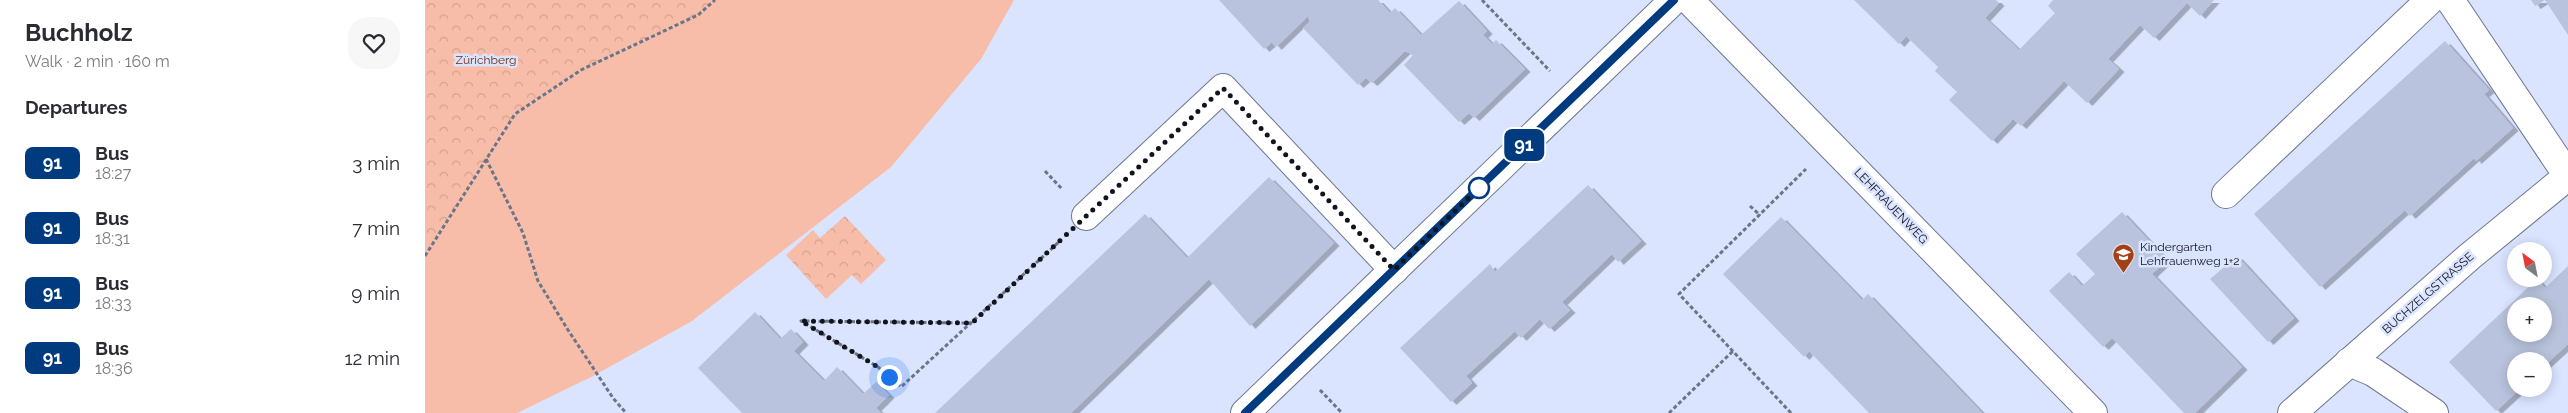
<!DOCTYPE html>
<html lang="en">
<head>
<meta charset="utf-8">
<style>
  :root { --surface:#fff; --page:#f7f7f7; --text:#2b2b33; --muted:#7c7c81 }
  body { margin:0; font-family:Raleway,sans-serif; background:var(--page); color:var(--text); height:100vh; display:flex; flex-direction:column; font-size:19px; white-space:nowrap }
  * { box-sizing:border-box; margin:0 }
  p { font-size:16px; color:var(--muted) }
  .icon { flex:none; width:28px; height:28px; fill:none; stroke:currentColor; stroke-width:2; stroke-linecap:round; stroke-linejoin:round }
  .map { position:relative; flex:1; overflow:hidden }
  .drawer { display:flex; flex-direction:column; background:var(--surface); width:425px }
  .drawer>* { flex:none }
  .badge { padding:0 10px; border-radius:8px; font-size:18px; line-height:32px }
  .needle { width:32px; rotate:328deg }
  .buttons { position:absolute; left:2082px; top:242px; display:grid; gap:10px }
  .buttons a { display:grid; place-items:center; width:45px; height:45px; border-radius:50%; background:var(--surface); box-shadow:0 2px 12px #0003; font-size:25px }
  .you { position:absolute; width:25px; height:25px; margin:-12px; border:4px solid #fff; border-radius:50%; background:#1a73e8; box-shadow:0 0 0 8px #1a73e833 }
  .map>.badge { position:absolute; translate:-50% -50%; box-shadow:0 0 0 2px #fff }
  h2 { padding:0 25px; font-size:19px; line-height:45px }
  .round { display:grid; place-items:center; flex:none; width:52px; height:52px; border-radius:20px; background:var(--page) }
  .summary { display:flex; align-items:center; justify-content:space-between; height:85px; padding:0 25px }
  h1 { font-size:24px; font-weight:700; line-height:38px }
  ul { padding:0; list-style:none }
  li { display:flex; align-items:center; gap:15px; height:65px; padding:0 25px }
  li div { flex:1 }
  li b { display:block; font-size:19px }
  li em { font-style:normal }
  li .badge { min-width:55px; font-weight:700; text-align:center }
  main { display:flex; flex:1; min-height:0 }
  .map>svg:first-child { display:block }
</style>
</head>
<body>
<main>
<section class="drawer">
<div class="summary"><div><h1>Buchholz</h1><p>Walk · 2 min · 160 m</p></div><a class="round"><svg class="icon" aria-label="heart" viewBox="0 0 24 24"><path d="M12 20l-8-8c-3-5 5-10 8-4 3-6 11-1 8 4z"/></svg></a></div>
<h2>Departures</h2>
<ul>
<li><span class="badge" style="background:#003b80;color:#fff">91</span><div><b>Bus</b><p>18:27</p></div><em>3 min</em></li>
<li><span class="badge" style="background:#003b80;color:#fff">91</span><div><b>Bus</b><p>18:31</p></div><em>7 min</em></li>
<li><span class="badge" style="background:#003b80;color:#fff">91</span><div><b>Bus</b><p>18:33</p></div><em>9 min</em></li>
<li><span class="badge" style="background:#003b80;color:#fff">91</span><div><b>Bus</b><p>18:36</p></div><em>12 min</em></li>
</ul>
</section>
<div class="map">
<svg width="2143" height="413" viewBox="0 0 2143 413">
  <defs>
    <pattern id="forest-crowns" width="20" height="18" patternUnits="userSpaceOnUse" patternTransform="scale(1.25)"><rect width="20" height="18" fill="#f7bda9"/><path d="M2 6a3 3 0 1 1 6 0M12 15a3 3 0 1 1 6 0" fill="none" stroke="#d3a291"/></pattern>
    <filter id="shadow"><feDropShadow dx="5.5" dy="3" stdDeviation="0" flood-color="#0004"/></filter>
  </defs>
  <rect width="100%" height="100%" fill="#dae4ff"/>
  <path fill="#f7bda9" d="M290,0H589L556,59L466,167L267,321L168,376L92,413H0V256L90,114L156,70L273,15Z"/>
  <g fill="url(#forest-crowns)">
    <path d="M0,0H290L273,15L156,70L90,114L0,256Z"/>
    <path d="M420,216L461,260L436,284L427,275L401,299L361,255L388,230L395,238Z"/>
  </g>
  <g fill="#b9c3dd" fill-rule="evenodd" filter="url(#shadow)">
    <path d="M794,0H953L965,13L970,8L996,35L1034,1L1062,31L1058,35L1067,44L1071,40L1100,69L1049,118L1044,113L1034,122L979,65L988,55L980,51L947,83L941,78L933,85L878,28L885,22L883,16L851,47L847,42L839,49Z"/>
    <path d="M1429,0H1571L1574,3L1560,18L1594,50L1630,13L1623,6L1628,0H1789L1775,16L1762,3L1729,38L1715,25L1683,59L1694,69L1662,103L1639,81L1596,126L1588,119L1567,141L1524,100L1532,92L1510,71L1513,67L1481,36L1474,44Z"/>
    <path d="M2106,0H2120L2110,6Z"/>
    <path d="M2120,0H2143V35Z"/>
    <path d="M2020,41L2064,90L2059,94L2088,128L2051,161L2049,158L1985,216L1980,210L1895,287L1829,214Z"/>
    <path d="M844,177L909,243L825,326L784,279L646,413H510L720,214L762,258Z"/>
    <path d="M1163,185L1216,241L1193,262L1187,254L1137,302L1145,310L1124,329L1115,319L1096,338L1090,331L1041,376L1047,383L1026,402L975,348L1065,264L1070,272Z"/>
    <path d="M1697,212L1742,260L1727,274L1817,367L1770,413H1759L1687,338L1678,347L1624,291L1644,272L1657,286L1670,274L1651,254Z"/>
    <path d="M1356,217L1437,300L1443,294L1557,413H1444L1384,351L1379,357L1298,274Z"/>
    <path d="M1812,256L1869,318L1843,342L1785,279Z"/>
    <path d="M2143,266V344L2119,366V361H2091V389H2095L2071,411L2024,362L2112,279L2120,288ZM2091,306H2119V334H2091Z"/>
    <path d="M330,312L355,339L366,329L378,342L369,351L399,381L412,367L438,394L451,382L464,395L451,408L456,413H317L273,368Z"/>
  </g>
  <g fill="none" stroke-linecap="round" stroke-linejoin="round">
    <defs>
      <g id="minor">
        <path d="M1264,0L1668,413"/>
        <path d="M2025,0L2143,176"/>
        <path d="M1801,194L2005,0"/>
        <path d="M661,216L798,88L969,270"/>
        <path d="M1924,362L1948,372L2009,413"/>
        <path d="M820,413L1249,0"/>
        <path d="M1867,413L2044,257L2143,176"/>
      </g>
    </defs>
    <use href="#minor" stroke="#6e778e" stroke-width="30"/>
    <g stroke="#6d7485" stroke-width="3" stroke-dasharray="4 2.5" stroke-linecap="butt">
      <path d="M1057,0L1125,71"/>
      <path d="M61,159L98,233L113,281L143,330L188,398L201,413"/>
      <path d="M620,171L637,189"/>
      <path d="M1325,206L1335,215"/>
      <path d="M0,256L90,114L156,70L273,15L290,0"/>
      <path d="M547,323L376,321L453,367L476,387L636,240"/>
      <path d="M895,390L917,413"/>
      <path d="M1244,413L1308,351"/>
      <path d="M1366,413L1254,294L1381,169"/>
    </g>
    <use href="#minor" stroke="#fff" stroke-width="28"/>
  </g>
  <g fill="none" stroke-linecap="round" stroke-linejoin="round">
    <defs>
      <path id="line" d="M820,413L1249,0"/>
    </defs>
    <use href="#line" stroke="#fff" stroke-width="11"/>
    <use href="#line" stroke="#003b80" stroke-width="8"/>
    <path stroke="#11141d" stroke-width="5" stroke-dasharray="0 9" d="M464,377L453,367L376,321L547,323L798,88L969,270L1056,186L1054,188"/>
  </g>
  <defs>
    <symbol id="school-pin" viewBox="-11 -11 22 30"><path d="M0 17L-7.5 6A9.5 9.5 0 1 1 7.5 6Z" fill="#a54015" stroke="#dae4ff"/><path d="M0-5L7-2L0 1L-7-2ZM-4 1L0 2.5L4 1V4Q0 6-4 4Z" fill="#fff"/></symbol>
  </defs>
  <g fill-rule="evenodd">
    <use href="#school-pin" x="1686" y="242" width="25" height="34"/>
  </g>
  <circle fill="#fff" stroke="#003b80" stroke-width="2.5" cx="1054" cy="188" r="10"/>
  <g text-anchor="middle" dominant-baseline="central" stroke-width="5" stroke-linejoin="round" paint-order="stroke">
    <g font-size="12" fill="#6d2b10" stroke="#dae4ff">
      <text x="61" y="60">Zürichberg</text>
    </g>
    <g font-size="12" fill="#11141d" stroke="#dae4ff">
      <text transform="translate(1466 206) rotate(46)">LEHFRAUENWEG</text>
      <text transform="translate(2003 293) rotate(-41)">BUCHZELGSTRASSE</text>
    </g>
    <g font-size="12" fill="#11141d" stroke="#dae4ff" text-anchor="start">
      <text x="1715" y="247">Kindergarten<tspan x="1715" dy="14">Lehfrauenweg 1+2</tspan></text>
    </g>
  </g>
</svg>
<div class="buttons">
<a><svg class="needle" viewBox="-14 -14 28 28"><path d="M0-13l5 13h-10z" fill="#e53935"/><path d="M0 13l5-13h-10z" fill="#7c7c81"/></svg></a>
<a>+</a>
<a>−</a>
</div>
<div class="you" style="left:464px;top:377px"></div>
<b class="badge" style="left:1099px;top:145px;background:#003b80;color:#fff">91</b>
</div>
</main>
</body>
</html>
